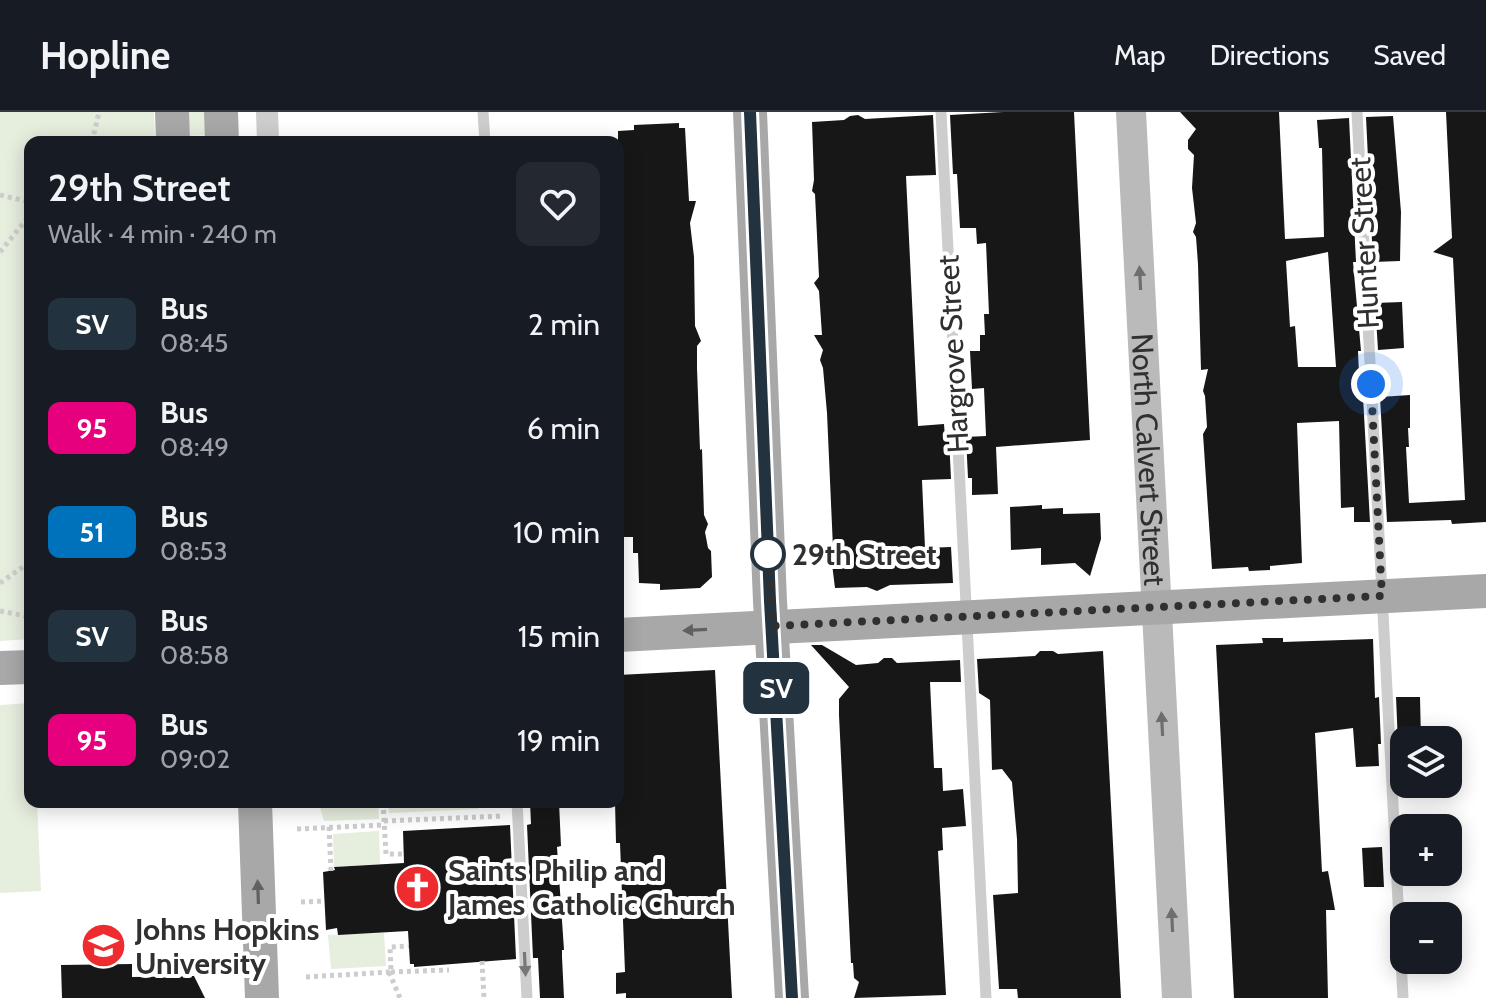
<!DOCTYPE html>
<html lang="en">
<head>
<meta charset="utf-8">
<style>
  :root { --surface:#171b24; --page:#242831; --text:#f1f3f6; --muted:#9ea1a6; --line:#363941 }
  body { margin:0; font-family:Cabin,sans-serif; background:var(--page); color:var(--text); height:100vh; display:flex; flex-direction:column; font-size:30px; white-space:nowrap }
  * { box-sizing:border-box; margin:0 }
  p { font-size:26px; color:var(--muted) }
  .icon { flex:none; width:44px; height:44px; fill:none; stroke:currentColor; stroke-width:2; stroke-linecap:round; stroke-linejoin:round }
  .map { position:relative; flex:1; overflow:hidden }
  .panel { position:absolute; left:24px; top:24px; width:600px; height:672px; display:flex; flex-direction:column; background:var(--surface); border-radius:16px; box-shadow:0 4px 20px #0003 }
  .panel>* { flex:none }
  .badge { padding:0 16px; border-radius:12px; font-size:28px; line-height:52px }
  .buttons { position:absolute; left:1390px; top:614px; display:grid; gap:16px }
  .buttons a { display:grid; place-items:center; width:72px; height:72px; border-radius:16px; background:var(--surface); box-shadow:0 4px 20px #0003; font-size:40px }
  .you { position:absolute; width:40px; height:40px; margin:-20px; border:6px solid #fff; border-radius:50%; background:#1a73e8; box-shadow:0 0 0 12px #1a73e833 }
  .map>.badge { position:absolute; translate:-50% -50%; box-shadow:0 0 0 4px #fff }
  .round { display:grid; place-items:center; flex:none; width:84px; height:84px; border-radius:16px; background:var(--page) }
  .headline { display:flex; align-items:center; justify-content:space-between; height:136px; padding:0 24px }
  h1 { font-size:38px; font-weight:600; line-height:60px }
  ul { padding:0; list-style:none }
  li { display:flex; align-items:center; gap:24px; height:104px; padding:0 24px }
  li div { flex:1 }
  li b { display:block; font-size:30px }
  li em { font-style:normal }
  li .badge { min-width:88px; font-weight:700; text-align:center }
  header { display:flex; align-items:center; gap:48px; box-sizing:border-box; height:112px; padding:0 40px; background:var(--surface); border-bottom:2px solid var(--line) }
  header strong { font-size:38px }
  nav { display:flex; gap:44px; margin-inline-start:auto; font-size:28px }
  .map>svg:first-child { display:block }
</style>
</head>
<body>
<header>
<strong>Hopline</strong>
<nav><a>Map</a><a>Directions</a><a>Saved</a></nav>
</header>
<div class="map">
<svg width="1486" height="886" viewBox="0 0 1486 886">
  <rect width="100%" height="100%" fill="#fff"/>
  <g fill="#e6eede">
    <path d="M0,0H154L155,30H30V527L0,529Z"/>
    <path d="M185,0H209L210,23L186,24Z"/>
    <path d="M30,591V690H37L41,779L0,781V593Z"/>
    <path d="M313,690H378L379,707L324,709L320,695Z"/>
    <path d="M388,690H483H478V697L389,701Z"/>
    <path d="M379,719L380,752L334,755L333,722Z"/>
    <path d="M384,821L386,854L331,857L328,823Z"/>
  </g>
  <g fill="#171717" fill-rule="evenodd">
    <path d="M1003,0H1074L1090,328L996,335L998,382L972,383V366H968L966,325L986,324L984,276L972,277L970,239H980V223H985L984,202H989L986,131L977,132L976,116H960L957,62H953L950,3Z"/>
    <path d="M1180,0H1279L1285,127L1324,125L1322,36H1319L1317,8L1349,6L1356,150H1353L1361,239H1358L1360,286L1363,285L1370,410H1354V395L1341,396L1339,309L1297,311L1302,451L1270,454V458L1249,459L1248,455L1212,457L1203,322L1207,315L1205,284L1203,279L1208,257L1201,258L1198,152L1196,125L1193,120L1196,111L1192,76L1194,43L1188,37V28L1196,17ZM1328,140L1336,255H1298L1295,214L1290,215L1286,149Z"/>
    <path d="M1446,0H1486V410L1452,412L1451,408L1387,410L1380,285L1410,283V316H1408L1409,335H1406L1409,391L1465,388L1453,146L1433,140L1452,126Z"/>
    <path d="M858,3L865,7L933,3L936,63L906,64L918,314L944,312L945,326H949L951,367L922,368L925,436L951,435L953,471L890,473L877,479L867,475L835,476L831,444L833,436L827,301L823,256L820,248L823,238L814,223H822L819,179L814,171L819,165L815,82L812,79L814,68L812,10L844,8L850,4Z"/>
    <path d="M1393,4L1401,100L1400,149L1373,150L1366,5Z"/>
    <path d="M679,11V16H685L689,89H696L690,111L694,145L695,214L701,229L697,234V256L700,338L702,337L704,403L708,412L705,420L708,436L711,439L712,465L700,476L660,478V472L639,471L638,441H633V425H618V19L634,18V13Z"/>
    <path d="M1402,190L1404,236L1378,238L1375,191Z"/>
    <path d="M1042,393V397L1063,396V402L1100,401L1101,427L1090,464L1075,451L1041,453V436L1011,438L1010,395Z"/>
    <path d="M1262,526H1283V530L1373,527L1375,586L1379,585L1381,632H1378L1379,654L1356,655L1353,616L1315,621L1322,760L1328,759L1335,798H1326L1328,886H1234L1216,533L1263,531Z"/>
    <path d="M811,533H822L856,553L878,551L884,546H892L897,551L960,548L961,570H930L934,656H942L943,679L963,677L966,714L942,716L943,738L938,739L946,883L854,886L859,870L854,866L853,851H851L839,603V587L849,575Z"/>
    <path d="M1040,539H1053L1058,542L1103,539L1121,886H1018L1017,877H999L993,783L1018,781L1017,727L1012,670L1002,657L992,658L990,588L979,581L977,547L1035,544Z"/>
    <path d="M715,558L732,886H626V881L616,882V861L625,860L620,731H616L615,690H618V563Z"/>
    <path d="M1396,585H1420L1421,628H1404V632H1398Z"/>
    <path d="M530,690H559L561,734L557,735L564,838H562V845L564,886H540L538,846H533L527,713L531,712Z"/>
    <path d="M510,713L516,847L414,855V852H410L408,819L338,823L337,816L326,818L323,760L335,758L334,755L404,751L403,719Z"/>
    <path d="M1382,735L1384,775H1364L1362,736Z"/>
    <path d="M132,852V865L194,864L205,886H62L61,853Z"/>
  </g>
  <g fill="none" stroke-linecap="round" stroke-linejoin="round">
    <g stroke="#cdcdcd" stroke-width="5" stroke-dasharray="4 4" stroke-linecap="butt">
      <path d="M92,30L99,0"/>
      <path d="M0,83L30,90"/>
      <path d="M0,140L30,103"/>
      <path d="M0,471L30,450"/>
      <path d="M0,499L30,505"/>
      <path d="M383,690L386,742H404"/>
      <path d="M384,709L503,704"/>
      <path d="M329,715L331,759"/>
      <path d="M297,717L384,713"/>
      <path d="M301,790L325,789"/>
      <path d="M482,849L484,886"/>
      <path d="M389,860L400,886"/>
      <path d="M391,860L449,858"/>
      <path d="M306,865L391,860L390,835L409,834"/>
    </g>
    <g stroke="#cdcdcd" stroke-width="11">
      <path d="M483,0L485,30"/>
      <path d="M941,0L986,886"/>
      <path d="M1357,0L1403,886"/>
      <path d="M517,690L527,886"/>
    </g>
    <path stroke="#cdcdcd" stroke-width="22" d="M267,0L268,30"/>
    <path stroke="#bababa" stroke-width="30" id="s1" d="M1131,0L1177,886"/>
    <g stroke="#a8a8a8" stroke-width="34">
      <path d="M172,0L173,30"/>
      <path d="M221,0L222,30"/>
      <path d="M750,0L770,489L792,886"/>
      <path d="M618,523L1486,479"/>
      <path d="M0,556L30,555"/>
      <path d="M255,690L262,886"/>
    </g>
  </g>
  <defs><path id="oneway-solid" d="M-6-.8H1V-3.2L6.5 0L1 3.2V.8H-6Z" transform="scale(2)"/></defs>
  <g fill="#6e6e6e">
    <use href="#oneway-solid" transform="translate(1140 166) rotate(-93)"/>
    <use href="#oneway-solid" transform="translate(1162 612) rotate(-93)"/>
    <use href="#oneway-solid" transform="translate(1172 808) rotate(-93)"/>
  </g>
  <g fill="#606060">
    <use href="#oneway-solid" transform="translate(695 518) rotate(177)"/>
    <use href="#oneway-solid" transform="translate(258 780) rotate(-92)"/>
  </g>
  <use fill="#777" href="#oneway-solid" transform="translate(525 852) rotate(87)"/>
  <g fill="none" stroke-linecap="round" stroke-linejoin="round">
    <defs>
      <path id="line" d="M750,0L770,489L792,886"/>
    </defs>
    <use href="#line" stroke="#fff" stroke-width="18"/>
    <use href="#line" stroke="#22323f" stroke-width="12"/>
    <path stroke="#303030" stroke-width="8" stroke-dasharray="0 14.4" d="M768,442V429L773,514L1382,484L1371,272"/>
  </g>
  <defs>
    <symbol id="church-disc" viewBox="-11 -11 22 22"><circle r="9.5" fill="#ee2c2f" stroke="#fff"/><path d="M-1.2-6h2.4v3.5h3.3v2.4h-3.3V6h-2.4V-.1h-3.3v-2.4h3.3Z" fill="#fff"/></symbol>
    <symbol id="university-disc" viewBox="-11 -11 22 22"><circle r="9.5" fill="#ee2c2f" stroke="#fff"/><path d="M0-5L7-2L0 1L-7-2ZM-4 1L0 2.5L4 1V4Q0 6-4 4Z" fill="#fff"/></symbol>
  </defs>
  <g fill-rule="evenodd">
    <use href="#church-disc" x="392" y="750" width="51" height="51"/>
    <use href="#university-disc" x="78" y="808" width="51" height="51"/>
  </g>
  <circle fill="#fff" stroke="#22323f" stroke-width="4" cx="768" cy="442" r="16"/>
  <g text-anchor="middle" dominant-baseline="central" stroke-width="8" stroke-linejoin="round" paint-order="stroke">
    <g font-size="30" fill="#303030" stroke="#fff">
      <text transform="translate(1364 131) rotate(-93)">Hunter Street</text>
      <text transform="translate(953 242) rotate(-93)">Hargrove Street</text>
      <text stroke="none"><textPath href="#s1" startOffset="348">North Calvert Street</textPath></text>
    </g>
    <g font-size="30" font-weight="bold" fill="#303030" stroke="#fff" text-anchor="start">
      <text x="792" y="442">29th Street</text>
    </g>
    <g font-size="30" font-weight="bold" fill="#303030" stroke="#fff" text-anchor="start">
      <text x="448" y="758">Saints Philip and<tspan x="448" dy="34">James Catholic Church</tspan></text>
      <text x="135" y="817">Johns Hopkins<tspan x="135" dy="34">University</tspan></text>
    </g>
  </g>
</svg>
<div class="buttons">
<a><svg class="icon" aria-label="layers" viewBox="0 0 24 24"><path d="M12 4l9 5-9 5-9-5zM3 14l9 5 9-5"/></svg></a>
<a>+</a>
<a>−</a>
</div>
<div class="you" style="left:1371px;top:272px"></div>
<b class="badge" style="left:776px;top:576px;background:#22323f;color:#fff">SV</b>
<section class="panel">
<div class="headline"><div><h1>29th Street</h1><p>Walk · 4 min · 240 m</p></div><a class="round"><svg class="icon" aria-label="heart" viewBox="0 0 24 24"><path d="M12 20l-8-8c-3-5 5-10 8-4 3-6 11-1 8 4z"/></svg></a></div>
<ul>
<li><span class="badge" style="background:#22323f;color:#fff">SV</span><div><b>Bus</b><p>08:45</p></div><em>2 min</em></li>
<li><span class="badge" style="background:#e6007e;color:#fff">95</span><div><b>Bus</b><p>08:49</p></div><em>6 min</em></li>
<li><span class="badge" style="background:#0072bc;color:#fff">51</span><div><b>Bus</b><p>08:53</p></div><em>10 min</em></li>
<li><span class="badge" style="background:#22323f;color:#fff">SV</span><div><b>Bus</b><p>08:58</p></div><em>15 min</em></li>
<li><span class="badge" style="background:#e6007e;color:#fff">95</span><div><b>Bus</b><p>09:02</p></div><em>19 min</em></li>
</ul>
</section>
</div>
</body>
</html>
